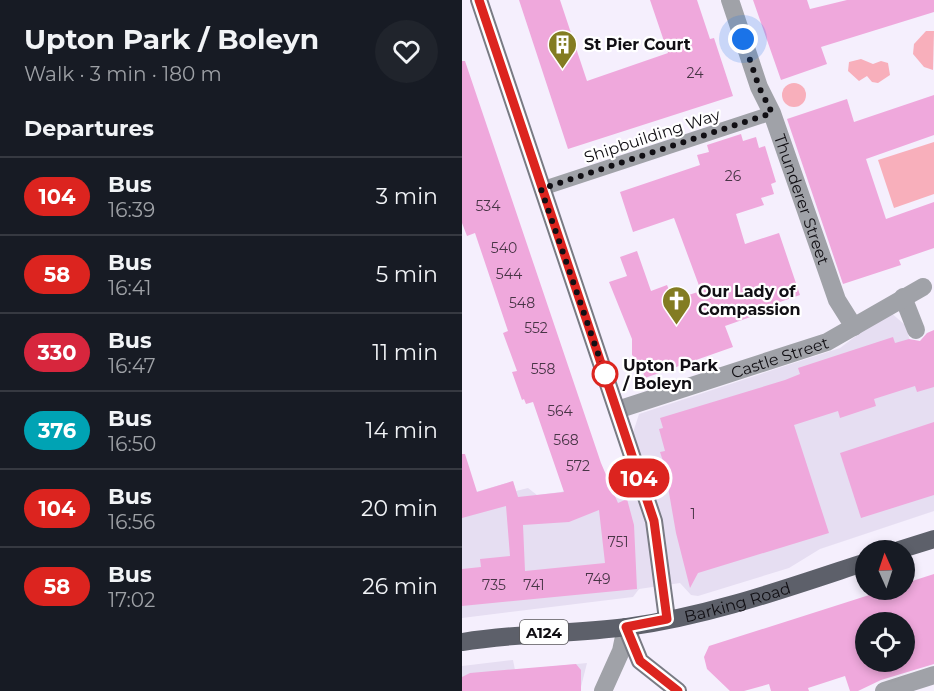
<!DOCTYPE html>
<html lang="en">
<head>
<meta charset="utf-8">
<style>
  :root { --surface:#171b24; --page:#20242c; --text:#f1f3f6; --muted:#9ea1a6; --line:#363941 }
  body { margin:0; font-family:Montserrat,sans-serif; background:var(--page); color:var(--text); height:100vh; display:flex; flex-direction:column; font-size:22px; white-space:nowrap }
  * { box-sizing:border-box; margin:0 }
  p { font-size:20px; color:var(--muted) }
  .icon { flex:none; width:33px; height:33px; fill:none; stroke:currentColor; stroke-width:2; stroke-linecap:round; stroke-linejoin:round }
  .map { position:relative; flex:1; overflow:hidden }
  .drawer { display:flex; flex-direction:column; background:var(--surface); width:462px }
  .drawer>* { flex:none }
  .badge { padding:0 12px; border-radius:20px; font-size:21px; line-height:39px }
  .needle { width:39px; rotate:357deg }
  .buttons { position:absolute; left:393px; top:540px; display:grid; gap:12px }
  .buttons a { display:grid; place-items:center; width:60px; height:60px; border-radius:50%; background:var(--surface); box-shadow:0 3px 9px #0003; font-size:30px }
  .you { position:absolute; width:30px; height:30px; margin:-15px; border:4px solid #fff; border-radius:50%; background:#1a73e8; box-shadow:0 0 0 9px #1a73e833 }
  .map>.badge { position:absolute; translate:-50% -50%; box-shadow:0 0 0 3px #fff }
  h2 { padding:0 24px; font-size:22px; line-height:54px }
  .round { display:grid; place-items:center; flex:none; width:63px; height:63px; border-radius:32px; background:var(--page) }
  .headline { display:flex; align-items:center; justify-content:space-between; height:102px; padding:0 24px }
  h1 { font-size:28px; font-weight:700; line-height:45px }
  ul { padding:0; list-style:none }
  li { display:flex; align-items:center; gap:18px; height:78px; padding:0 24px; border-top:2px solid var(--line) }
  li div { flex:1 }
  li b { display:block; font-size:22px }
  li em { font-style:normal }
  li .badge { min-width:66px; font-weight:700; text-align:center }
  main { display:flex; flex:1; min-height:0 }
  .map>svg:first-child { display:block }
</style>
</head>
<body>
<main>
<section class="drawer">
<div class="headline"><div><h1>Upton Park / Boleyn</h1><p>Walk · 3 min · 180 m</p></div><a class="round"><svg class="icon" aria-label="heart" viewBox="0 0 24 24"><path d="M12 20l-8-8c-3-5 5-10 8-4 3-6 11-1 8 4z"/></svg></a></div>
<h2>Departures</h2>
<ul>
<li><span class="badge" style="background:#dc241f;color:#fff">104</span><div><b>Bus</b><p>16:39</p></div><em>3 min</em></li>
<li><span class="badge" style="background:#dc241f;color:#fff">58</span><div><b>Bus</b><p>16:41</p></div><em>5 min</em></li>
<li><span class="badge" style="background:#d7263d;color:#fff">330</span><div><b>Bus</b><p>16:47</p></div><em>11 min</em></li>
<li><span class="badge" style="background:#00a3b4;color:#fff">376</span><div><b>Bus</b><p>16:50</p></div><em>14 min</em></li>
<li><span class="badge" style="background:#dc241f;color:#fff">104</span><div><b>Bus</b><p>16:56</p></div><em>20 min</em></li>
<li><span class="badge" style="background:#dc241f;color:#fff">58</span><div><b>Bus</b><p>17:02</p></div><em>26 min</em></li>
</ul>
</section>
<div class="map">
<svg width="472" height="691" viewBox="0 0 472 691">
  <rect width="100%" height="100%" fill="#f5effd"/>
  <g fill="#e6def2">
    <path d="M427,311L443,325L456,366L472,362V511L358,549L327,568L236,596L229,595L218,583L177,589L171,597L0,618V496L51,481L54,491L66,488L75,495L99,492L159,470L177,414L378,348Z"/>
    <path d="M51,660L53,670L125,663L118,691H0V666Z"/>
  </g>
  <g fill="#f8afbb">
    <path d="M464,31H472L471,70L462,67L451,54L452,44Z"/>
    <path d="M399,59L411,64L419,61L426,63L428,75L416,83L410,82L405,76L397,81L386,71L387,62Z"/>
    <circle cx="332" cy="95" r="12"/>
    <path d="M472,142V194L432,208L416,160Z"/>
  </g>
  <g fill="#efa8dc" fill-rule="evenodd">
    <path d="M57,0H98L125,81L206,53L188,0H235L248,39L252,38L271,96L106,149Z"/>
    <path d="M291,0H345L348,9L385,0H472V12L359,47L365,64L319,80Z"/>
    <path d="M0,61H3L139,463L156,503L165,499L172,525L175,589L0,606V569L19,567L18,559L48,556L44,506L0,518V454H3L15,492L51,481L56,497L102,492L71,402L64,404L62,399L60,400L50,372L55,371L41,333L46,331L13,233L5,236L0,223ZM137,510L143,563L63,571L61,525L107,522Z"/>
    <path d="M472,95V135L404,159L424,219L472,202V248L437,260L439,265L381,284L325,119L385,99L392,122Z"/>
    <path d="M279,134L281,141L294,137L297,148L303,146L314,182L309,184L312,194L299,198L302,205L274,214L283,244L317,233L338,295L295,310L297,314L263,326L271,347L183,378L178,363L170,355V339L147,282L165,276L158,257L175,251L189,291L205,285L211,300L239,291L212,218L171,232L158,192L238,165L235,155L247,152L245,145Z"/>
    <path d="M472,330V387L455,392L453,386L412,399L414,406L378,418L376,411L332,425L367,533L236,573L228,588L214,533L206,487L209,486L198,452L203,451L197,429L201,428L198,418L323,380L338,374L336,368L431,337L433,343L447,339L458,341L465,333Z"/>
    <path d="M472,422V495L399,518L378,453Z"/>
    <path d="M472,574V664L419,680L396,691H388L383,676L346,688L347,691H309L307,684L282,691H268L245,669L242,657L247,646L423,590H446L444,583ZM404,622H442V662H404Z"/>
    <path d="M114,664L119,670V691H0V677L8,673Z"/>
  </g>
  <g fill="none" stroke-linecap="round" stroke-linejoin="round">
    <path stroke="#a0a2a8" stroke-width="14" d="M79,189L310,113"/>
    <g stroke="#a0a2a8" stroke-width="18">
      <path id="s1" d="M268,0L297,87L310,113L375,300L392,327"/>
      <path d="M441,297L454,330"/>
      <path id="s2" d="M155,410L365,342L461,287"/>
      <path d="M422,691L472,675"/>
    </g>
    <path stroke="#a0a2a8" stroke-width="18" d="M141,691L159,651L164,627"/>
    <g stroke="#797b84" stroke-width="18">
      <path d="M17,0L192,521L205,619"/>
      <path d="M164,627L178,661L216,691"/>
    </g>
    <g stroke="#5d606a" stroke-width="18">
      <path d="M437,550L472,539"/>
      <path id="s3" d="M0,642C55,633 110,634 165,627C247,616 325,588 404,562"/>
    </g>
  </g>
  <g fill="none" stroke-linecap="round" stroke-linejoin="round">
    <defs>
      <path id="line" d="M17,0L192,521L205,619L164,627L178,661L216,691"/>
    </defs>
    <use href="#line" stroke="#fff" stroke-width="14"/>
    <use href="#line" stroke="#dc241f" stroke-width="9"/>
    <path stroke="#110f14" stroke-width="6" stroke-dasharray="0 10.8" d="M143,374L79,189L310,113L297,87L281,39"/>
  </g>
  <defs>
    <symbol id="building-pin" viewBox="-11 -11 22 30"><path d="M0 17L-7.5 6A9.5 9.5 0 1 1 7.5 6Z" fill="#837c22" stroke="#fff"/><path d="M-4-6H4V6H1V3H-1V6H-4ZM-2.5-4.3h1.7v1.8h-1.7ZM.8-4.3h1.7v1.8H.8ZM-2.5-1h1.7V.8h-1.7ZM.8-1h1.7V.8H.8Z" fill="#fff"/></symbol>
    <symbol id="church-pin" viewBox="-11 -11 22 30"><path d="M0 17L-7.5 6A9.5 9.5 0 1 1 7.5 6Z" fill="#837c22" stroke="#fff"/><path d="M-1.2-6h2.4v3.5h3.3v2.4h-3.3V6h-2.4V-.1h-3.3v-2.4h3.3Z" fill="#fff"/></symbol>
  </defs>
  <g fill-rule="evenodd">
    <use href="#building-pin" x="84" y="28" width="33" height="45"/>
    <use href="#church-pin" x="198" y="284" width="33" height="45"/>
  </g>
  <circle fill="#fff" stroke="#dc241f" stroke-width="3" cx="143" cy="374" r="12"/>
  <g text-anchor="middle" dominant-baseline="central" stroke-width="4.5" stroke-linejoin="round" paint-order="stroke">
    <g font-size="14" fill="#483546">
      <text x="233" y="73">24</text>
      <text x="271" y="176">26</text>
      <text x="26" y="206">534</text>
      <text x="42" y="248">540</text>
      <text x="47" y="274">544</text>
      <text x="60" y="303">548</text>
      <text x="74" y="328">552</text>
      <text x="81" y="369">558</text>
      <text x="98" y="411">564</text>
      <text x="104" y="440">568</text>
      <text x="116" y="466">572</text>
      <text x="231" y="514">1</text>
      <text x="156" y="542">751</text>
      <text x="136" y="579">749</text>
      <text x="32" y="585">735</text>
      <text x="72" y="585">741</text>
    </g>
    <rect fill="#fff" stroke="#58575a" stroke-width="1.5" x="58" y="620" width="48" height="24" rx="4.5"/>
    <g font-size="15" font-weight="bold" fill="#110f14">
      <text x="82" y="632">A124</text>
    </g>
    <g font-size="16" font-weight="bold" fill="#110f14" stroke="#fff" text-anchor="start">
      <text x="122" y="44">St Pier Court</text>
      <text x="236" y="291">Our Lady of<tspan x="236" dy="18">Compassion</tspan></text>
    </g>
    <g font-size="16" fill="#110f14" stroke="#fff">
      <text transform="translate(190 136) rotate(-18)">Shipbuilding Way</text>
      <text stroke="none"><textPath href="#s1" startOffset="212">Thunderer Street</textPath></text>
      <text stroke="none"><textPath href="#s2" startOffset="171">Castle Street</textPath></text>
      <text stroke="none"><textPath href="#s3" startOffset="279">Barking Road</textPath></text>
    </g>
    <g font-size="16" font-weight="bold" fill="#110f14" stroke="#fff" text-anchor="start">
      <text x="161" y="365">Upton Park<tspan x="161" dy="18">/ Boleyn</tspan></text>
    </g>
  </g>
</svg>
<div class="buttons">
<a><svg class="needle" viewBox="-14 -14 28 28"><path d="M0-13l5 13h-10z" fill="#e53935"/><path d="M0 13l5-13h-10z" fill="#9ea1a6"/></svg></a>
<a><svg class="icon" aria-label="locate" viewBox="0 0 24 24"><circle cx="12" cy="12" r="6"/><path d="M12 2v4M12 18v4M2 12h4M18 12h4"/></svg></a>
</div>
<div class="you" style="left:281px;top:39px"></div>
<b class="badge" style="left:177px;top:478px;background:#dc241f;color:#fff">104</b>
</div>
</main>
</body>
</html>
